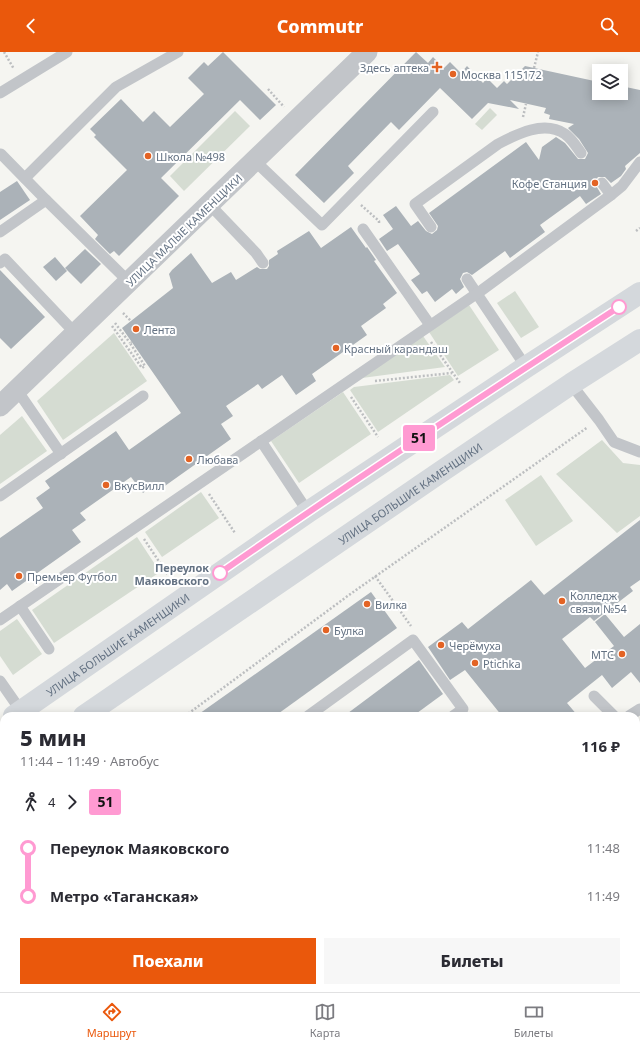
<!DOCTYPE html>
<html lang="ru">
<head>
<meta charset="utf-8">
<style>
  :root { --surface:#fff; --page:#f7f7f7; --text:#2b2b33; --muted:#7c7c81; --line:#e1e1e2; --accent:#ea580c }
  body { margin:0; font-family:"Noto Sans",sans-serif; background:var(--page); color:var(--text); height:100vh; display:flex; flex-direction:column; font-size:15px; white-space:nowrap }
  * { box-sizing:border-box; margin:0 }
  p { font-size:13px; color:var(--muted) }
  .icon { flex:none; width:22px; height:22px; fill:none; stroke:currentColor; stroke-width:2; stroke-linecap:round; stroke-linejoin:round }
  .map { position:relative; flex:1; overflow:hidden }
  .details { position:absolute; left:0px; top:660px; width:640px; height:280px; display:flex; flex-direction:column; background:var(--surface); border-radius:12px 12px 0 0; box-shadow:0 2px 10px #0003 }
  .details>* { flex:none }
  .badge { padding:0 8px; border-radius:3px; font-size:14px; line-height:26px }
  .fabs { position:absolute; left:592px; top:12px; display:grid; gap:8px }
  .fabs a { display:grid; place-items:center; width:36px; height:36px; border-radius:0px; background:var(--surface); box-shadow:0 2px 10px #0003; font-size:20px }
  .map>.badge { position:absolute; translate:-50% -50%; box-shadow:0 0 0 2px #fff }
  .legs { display:flex; align-items:center; gap:6px; height:44px; padding:0 20px; font-size:13px }
  .legs p { margin-inline-start:auto }
  .overview { display:flex; align-items:center; justify-content:space-between; height:68px; padding:0 20px }
  h1 { font-size:22px; font-weight:800; line-height:30px }
  .button { display:flex; gap:8px; margin-top:auto; padding:8px 20px }
  .button a { flex:1; height:46px; border-radius:0px; background:var(--accent); color:#fff; font-size:16px; font-weight:800; line-height:46px; text-align:center }
  .button a+a { background:var(--page); color:var(--text) }
  ul { padding:0 20px; list-style:none }
  li { display:flex; align-items:center; gap:14px; height:48px; font-size:15px }
  li i { display:grid; place-items:center; width:6px; height:100%; margin:0 5px; background:currentColor }
  li i::after { content:''; width:10px; height:10px; margin:-5px; border:3px solid; border-radius:50%; background:var(--surface) }
  li p { margin-inline-start:auto }
  li:first-child i { background:linear-gradient(#0000 50%,currentColor 0) }
  li:last-child i { background:linear-gradient(currentColor 50%,#0000 0) }
  header { display:flex; justify-content:space-between; align-items:center; height:52px; padding:0 20px; background:var(--accent); color:#fff; font-size:18px; font-weight:800 }
  .tabs { display:flex; justify-content:space-around; align-items:center; height:56px; border-top:1px solid var(--line); background:var(--surface); font-size:11px; color:var(--muted) }
  .tabs a { display:grid; justify-items:center; gap:2px }
  .tabs .on { color:var(--accent) }
  .map>svg:first-child { display:block }
</style>
</head>
<body>
<header><svg class="icon" aria-label="back" viewBox="0 0 24 24"><path d="M15 5l-7 7 7 7"/></svg>Commutr<svg class="icon" aria-label="search" viewBox="0 0 24 24"><circle cx="10" cy="10" r="6"/><path d="M15 15l6 6"/></svg></header>
<div class="map">
<svg width="640" height="940" viewBox="0 0 640 940">
  <rect width="100%" height="100%" fill="#f5f5f1"/>
  <g fill="#d5dcd2">
    <path d="M490,56L497,63L482,78L475,72Z"/>
    <path d="M235,59L250,74L184,139L170,124Z"/>
    <path d="M515,239L539,275L521,286L497,251Z"/>
    <path d="M469,253L499,298L458,324L429,280Z"/>
    <path d="M114,281L147,329L63,388L37,349Z"/>
    <path d="M423,284L445,315L362,326Z"/>
    <path d="M450,323L454,328L378,380L350,338L354,335Z"/>
    <path d="M343,340L371,382L299,431L271,389Z"/>
    <path d="M22,364L47,399L0,432V383Z"/>
    <path d="M602,388L623,411L640,413V464L617,481L556,422Z"/>
    <path d="M541,423L573,469L536,494L505,448Z"/>
    <path d="M201,440L219,466L162,505L145,480Z"/>
    <path d="M137,485L160,520L54,591L32,558Z"/>
    <path d="M17,567L42,602L13,623L0,604V579Z"/>
  </g>
  <g fill="#abb2b8">
    <path d="M223,0L276,53L260,68L240,48L161,126L179,144L119,204L114,199L110,202L95,187L98,183L80,164L127,118L94,85L96,83L90,77L121,47L143,70L154,59L170,75L204,42L188,26L204,10L208,14Z"/>
    <path d="M416,0L428,11L433,5L444,16L450,10L461,21L467,14L483,31L487,26L497,36L504,29L507,32L525,14L599,30V41H621V34L640,38V101L625,114L626,117L621,124L611,131L605,125H598L596,128L595,132L601,142L586,152L580,144L540,173L545,180L510,206L505,199L472,223L467,220L463,221L460,227L464,235L456,242L452,237L435,250L427,239L422,242L411,228L420,222L398,192L387,199L379,187L393,177L383,163L396,154L411,174L418,169L426,179L432,182L437,178L438,174L429,161L526,90L539,108L542,95L556,85L565,91L578,107H585L588,101L579,87L568,76L574,72L549,67L550,63L544,61L546,56L510,48L519,57L488,51L472,67L440,36L399,78L391,70L348,114L354,121L324,151L295,123Z"/>
    <path d="M17,129L30,148L0,168V140Z"/>
    <path d="M351,175L366,196L367,195L376,208L374,209L397,241L383,252L386,256L361,274L367,283L312,322L316,329L296,343L282,323L262,337L258,332L226,354L233,364L221,372L231,387L162,436L158,430L143,441L131,425L80,461L86,468L72,478L81,490L12,539L7,532L0,538V486L43,456L36,446L50,436L45,429L116,379L129,398L181,361L122,276L173,236L169,222L172,218L191,201L212,231L231,220L236,228L257,215L260,217H267L269,214V208L278,202L277,199L309,179L321,196Z"/>
    <path d="M85,197L101,212L81,232L65,216Z"/>
    <path d="M55,205L67,219L56,229L43,215Z"/>
    <path d="M0,218L45,265L11,297L0,286Z"/>
    <path d="M640,468V528L630,535L633,539L594,569L590,565L562,587L585,616L614,594L595,570L605,562L624,585L640,572V631L631,620L612,636L602,623L567,651L578,664H502L465,618L450,628L428,595L462,570L468,577L531,528L544,543Z"/>
    <path d="M371,540L397,576L275,664H196Z"/>
    <path d="M419,608L443,642L413,664H344Z"/>
  </g>
  <g fill="none" stroke-linecap="round" stroke-linejoin="round">
    <g stroke="#bcbec0" stroke-width="2.5" stroke-dasharray="2 2" stroke-linecap="butt">
      <path d="M4,0L14,17"/>
      <path d="M534,16L538,0"/>
      <path d="M268,37L284,55"/>
      <path d="M523,65L526,52"/>
      <path d="M361,153L379,169V173"/>
      <path d="M636,179L640,176"/>
      <path d="M123,261L131,269"/>
      <path d="M115,271L130,291"/>
      <path d="M112,274L142,316L145,314L130,291L132,290"/>
      <path d="M431,290L460,331"/>
      <path d="M375,329L452,321"/>
      <path d="M351,345L378,385"/>
      <path d="M209,442L235,481"/>
      <path d="M144,487L168,523"/>
      <path d="M375,524L411,574"/>
      <path d="M185,664L349,543L588,375"/>
      <path d="M0,795L4,792"/>
      <path d="M137,936L142,940"/>
      <path d="M168,936L173,940"/>
    </g>
    <g stroke="#c2c5c9" stroke-width="11">
      <path d="M0,41L67,0"/>
      <path d="M1,102L46,148"/>
      <path d="M255,109L322,173L433,60"/>
      <path d="M25,126L116,35L178,0"/>
      <path d="M602,131L611,143"/>
      <path d="M210,153L256,201L263,211"/>
      <path d="M431,175L415,152L498,92C517,82 544,68 565,82C572,87 576,94 581,101"/>
      <path d="M363,177L430,273"/>
      <path d="M0,180L46,148L129,230"/>
      <path d="M0,211L5,207L76,282"/>
      <path d="M467,227L526,315"/>
      <path d="M571,332L599,368L614,390L640,400"/>
      <path d="M17,338L61,402"/>
      <path d="M261,389L308,460"/>
      <path d="M0,444L143,344"/>
      <path d="M20,554L49,597"/>
      <path d="M0,568L482,238L611,143L622,134L640,110"/>
      <path d="M0,629L21,659"/>
      <path d="M594,644L614,664"/>
      <path d="M308,664L413,588L463,657L453,664"/>
      <path d="M629,664L640,657"/>
      <path d="M636,820L640,824"/>
      <path d="M0,891L4,888"/>
      <path d="M189,936L188,937L191,940"/>
      <path d="M621,936L625,940"/>
    </g>
    <g stroke="#c2c5c9" stroke-width="21">
      <path d="M0,354L367,0"/>
      <path d="M321,936L325,940"/>
    </g>
    <g stroke="#d4d8dc" stroke-width="22">
      <path d="M636,808L640,804"/>
      <path d="M494,940L498,936"/>
    </g>
    <g stroke="#d4d8dc" stroke-width="22">
      <path id="s1" d="M14,664L308,460L526,315L640,241"/>
      <path id="s2" d="M84,664L442,419L571,332L640,288"/>
      <path d="M0,722L4,719"/>
    </g>
  </g>
  <g fill="none" stroke-linecap="round" stroke-linejoin="round">
    <defs>
      <path id="line-1" d="M220,521C351,430 485,342 619,255"/>
    </defs>
    <use href="#line-1" stroke="#fff" stroke-width="9"/>
    <use href="#line-1" stroke="#ff9ad2" stroke-width="6"/>
  </g>
  <g fill="#e36324" stroke="#fff" stroke-width="1.5">
    <path d="M435 9h4v4h4v4h-4v4h-4v-4h-4v-4h4z"/>
    <circle cx="453" cy="22" r="4"/>
    <circle cx="148" cy="104" r="4"/>
    <circle cx="595" cy="131" r="4"/>
    <circle cx="136" cy="277" r="4"/>
    <circle cx="336" cy="296" r="4"/>
    <circle cx="189" cy="407" r="4"/>
    <circle cx="106" cy="433" r="4"/>
    <circle cx="19" cy="524" r="4"/>
    <circle cx="562" cy="549" r="4"/>
    <circle cx="367" cy="552" r="4"/>
    <circle cx="326" cy="578" r="4"/>
    <circle cx="441" cy="593" r="4"/>
    <circle cx="622" cy="602" r="4"/>
    <circle cx="475" cy="611" r="4"/>
  </g>
  <g fill="#fff" stroke="#ff9ad2" stroke-width="2">
    <circle cx="619" cy="255" r="7"/>
    <circle cx="220" cy="521" r="7"/>
  </g>
  <g text-anchor="middle" dominant-baseline="central" stroke-width="4" stroke-linejoin="round" paint-order="stroke">
    <g font-size="11" fill="#647283" stroke="#fff" text-anchor="start">
      <text x="429" y="15" text-anchor="end">Здесь аптека</text>
      <text x="461" y="22">Москва 115172</text>
      <text x="156" y="104">Школа №498</text>
      <text x="587" y="131" text-anchor="end">Кофе Станция</text>
      <text x="144" y="277">Лента</text>
      <text x="344" y="296">Красный карандаш</text>
      <text x="197" y="407">Любава</text>
      <text x="114" y="433">ВкусВилл</text>
      <text x="27" y="524">Премьер Футбол</text>
      <text x="570" y="543">Колледж<tspan x="570" dy="13">связи №54</tspan></text>
      <text x="375" y="552">Вилка</text>
      <text x="334" y="578">Булка</text>
      <text x="449" y="593">Черёмуха</text>
      <text x="614" y="602" text-anchor="end">МТС</text>
      <text x="483" y="611">Ptichka</text>
    </g>
    <g font-size="11" fill="#647283" stroke="#fff">
      <text transform="translate(184 178) rotate(-44)">УЛИЦА МАЛЫЕ КАМЕНЩИКИ</text>
      <text stroke="none"><textPath href="#s2" startOffset="395">УЛИЦА БОЛЬШИЕ КАМЕНЩИКИ</textPath></text>
      <text stroke="none"><textPath href="#s1" startOffset="126">УЛИЦА БОЛЬШИЕ КАМЕНЩИКИ</textPath></text>
    </g>
    <g font-size="11" font-weight="bold" fill="#647283" stroke="#fff" text-anchor="end">
      <text x="209" y="515">Переулок<tspan x="209" dy="13">Маяковского</tspan></text>
    </g>
  </g>
</svg>
<div class="fabs">
<a><svg class="icon" aria-label="layers" viewBox="0 0 24 24"><path d="M12 4l9 5-9 5-9-5zM3 14l9 5 9-5"/></svg></a>
</div>
<b class="badge" style="left:419px;top:386px;background:#ff9ad2;color:#111">51</b>
<section class="details">
<div class="overview"><div><h1>5 мин</h1><p>11:44 – 11:49 · Автобус</p></div><b>116 ₽</b></div>
<div class="legs"><svg class="icon" aria-label="walk" viewBox="0 0 24 24"><circle cx="13" cy="4" r="2"/><path d="M13 8l-2 6 4 7M11 14l-3 7M7 12l3-4h3l4 4"/></svg>4<svg class="icon" aria-label="forward" viewBox="0 0 24 24"><path d="M9 5l7 7-7 7"/></svg><b class="badge" style="background:#ff9ad2;color:#111">51</b></div>
<ul>
<li><i style="color:#ff9ad2"></i><b>Переулок Маяковского</b><p>11:48</p></li>
<li><i style="color:#ff9ad2"></i><b>Метро «Таганская»</b><p>11:49</p></li>
</ul>
<div class="button"><a>Поехали</a><a>Билеты</a></div>
</section>
</div>
<nav class="tabs">
<a class="on"><svg class="icon" aria-label="directions" viewBox="0 0 24 24"><path d="M12 3l9 9-9 9-9-9zM9 14v-3h6M13 9l2 2-2 2"/></svg>Маршрут</a>
<a><svg class="icon" aria-label="map" viewBox="0 0 24 24"><path d="M3 6l6-2 6 2 6-2v14l-6 2-6-2-6 2zM9 4v14M15 6v14"/></svg>Карта</a>
<a><svg class="icon" aria-label="tickets" viewBox="0 0 24 24"><path d="M3 7h18v10H3zM15 7v10"/></svg>Билеты</a>
</nav>
</body>
</html>
